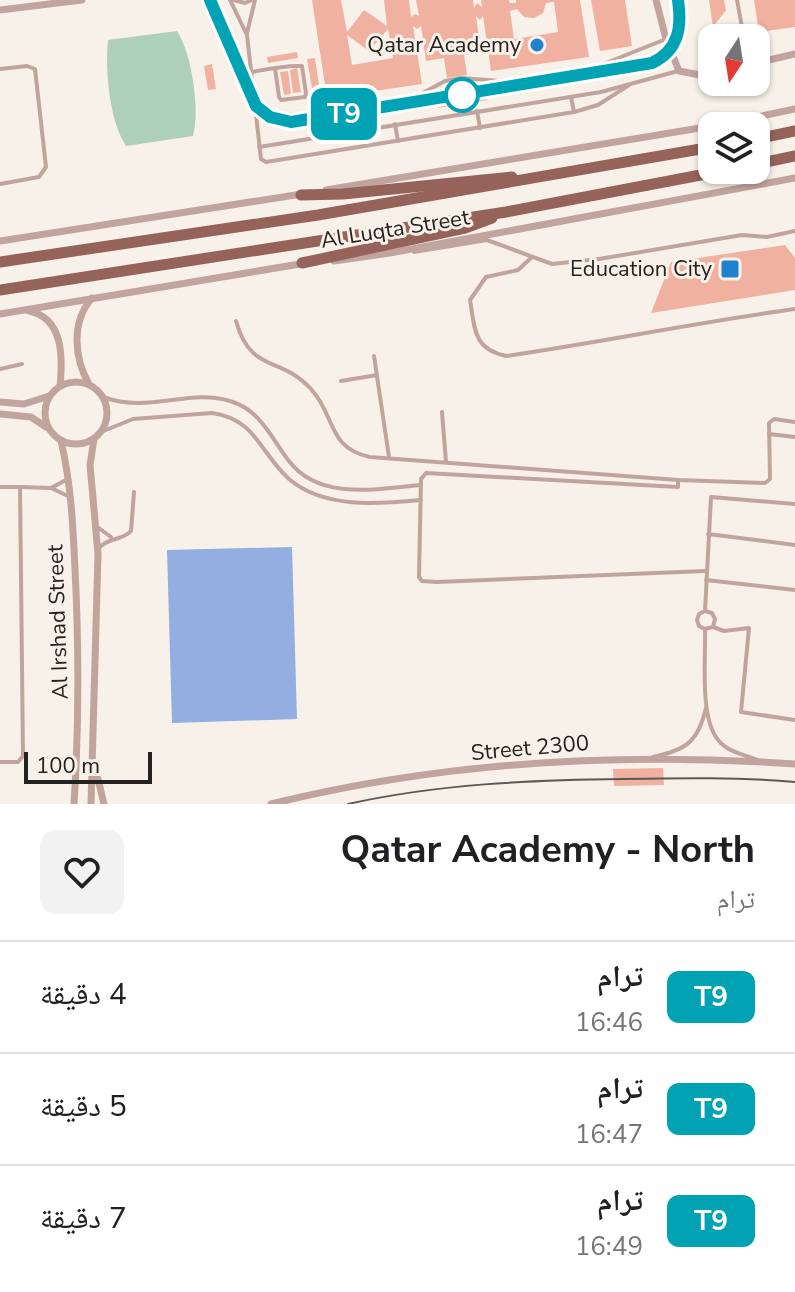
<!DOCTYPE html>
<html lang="ar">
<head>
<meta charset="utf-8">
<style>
  :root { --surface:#fff; --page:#f2f2f2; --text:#202124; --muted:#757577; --line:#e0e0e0 }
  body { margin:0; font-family:"Nunito Sans","Noto Naskh Arabic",sans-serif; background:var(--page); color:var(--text); direction:rtl; height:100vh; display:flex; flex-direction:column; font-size:30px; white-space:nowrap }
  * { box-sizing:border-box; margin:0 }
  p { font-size:26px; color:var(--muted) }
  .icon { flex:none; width:44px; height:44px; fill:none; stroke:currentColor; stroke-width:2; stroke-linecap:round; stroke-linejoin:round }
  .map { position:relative; height:804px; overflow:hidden; direction:ltr }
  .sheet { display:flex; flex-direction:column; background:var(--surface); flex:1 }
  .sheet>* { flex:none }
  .badge { padding:0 16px; border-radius:12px; font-size:28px; line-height:52px }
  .needle { width:52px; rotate:192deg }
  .tools { position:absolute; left:698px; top:24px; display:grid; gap:16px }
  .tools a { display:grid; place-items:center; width:72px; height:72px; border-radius:16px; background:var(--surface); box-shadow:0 2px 6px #0004; font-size:40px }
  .scale { position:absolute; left:24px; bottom:20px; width:128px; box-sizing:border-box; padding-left:8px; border:4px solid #252320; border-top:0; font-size:22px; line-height:28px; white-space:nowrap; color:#252320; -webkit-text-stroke:6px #f8f1e9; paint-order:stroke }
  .map>.badge { position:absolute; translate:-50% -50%; box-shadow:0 0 0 4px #fff }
  .round { display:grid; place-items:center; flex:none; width:84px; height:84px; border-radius:16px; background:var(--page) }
  .headline { display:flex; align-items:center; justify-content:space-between; height:136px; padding:0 40px }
  h1 { font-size:38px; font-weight:700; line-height:60px }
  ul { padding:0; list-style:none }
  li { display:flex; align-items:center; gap:24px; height:112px; padding:0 40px; border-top:2px solid var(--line) }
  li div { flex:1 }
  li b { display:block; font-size:30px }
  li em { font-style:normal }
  li .badge { min-width:88px; font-weight:700; text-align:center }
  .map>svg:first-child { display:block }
</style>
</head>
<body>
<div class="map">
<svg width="795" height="804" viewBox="0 0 795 804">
  <rect width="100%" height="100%" fill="#f8f1e9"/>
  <path fill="#aecfb8" d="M177,31C192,54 200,110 193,136L126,146C109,120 105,70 108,40Z"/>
  <path fill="#93aee0" d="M292,547L297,719L172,723L167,550Z"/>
  <g fill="#f1b1a1" fill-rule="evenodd">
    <path d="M312,0H341L347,32L364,10L387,26L384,0H409L411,17L415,14L419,16L416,0H473L474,8L477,3L482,7L481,0H509L510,3H516V0H580L589,57L491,71L483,16L480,20L476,16L481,52L464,55L467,75L447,78L444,58L426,61L421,26L417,29L413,26L422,84L327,98ZM554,2L558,32L514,39L510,11L517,9L524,17L534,18L543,13L546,3ZM388,29L393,58L352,65L347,35L369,51Z"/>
    <path d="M591,0H625L632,46L600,51Z"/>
    <path d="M709,0H724L726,10L713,27Z"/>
    <path d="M754,0H795V27L759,32Z"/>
    <path d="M736,28L737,38H715L714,31Z"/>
    <path d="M297,52L298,58L268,63L267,57Z"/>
    <path d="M315,58L320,93L313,94L307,59Z"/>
    <path d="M212,64L216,89L208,90L204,66Z"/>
    <path d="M297,68L301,92L293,93L290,70Z"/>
    <path d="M288,71L291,94L284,95L280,72Z"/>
    <path d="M485,86L487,100L438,108L435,93Z"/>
    <path d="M785,245L795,258V290L651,313L671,262Z"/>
    <path d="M663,768L664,785L614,786L613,769Z"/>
  </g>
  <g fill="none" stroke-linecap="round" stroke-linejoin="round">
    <g stroke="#c2a49e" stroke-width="4">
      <path d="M230,0L247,35L261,159L266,162L574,112L598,105L629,85"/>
      <path d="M234,0L245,3L252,0"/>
      <path d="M737,0L744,38"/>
      <path d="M247,33L255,0"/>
      <path d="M0,69L27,66L35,69L46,167L39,177L0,184"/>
      <path d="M252,72C268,69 286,65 302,66L306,94L305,97L281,100L279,97L275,68"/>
      <path d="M255,96C268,112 278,116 299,114L421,94L445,81L461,78L500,81L596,67L666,39"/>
      <path d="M571,97L574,112"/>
      <path d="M477,111L480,128"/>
      <path d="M395,124L398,141"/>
      <path d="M259,147L601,92L678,71"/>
      <path d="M414,252L487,240L552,264L599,259L742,235L767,237L795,231"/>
      <path d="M531,258L518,270L486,277L470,300C475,329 473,349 506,356C603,342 698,322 795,309"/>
      <path d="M236,321C251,374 280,355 311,389C336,416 327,448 370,457L678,480L765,483L770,479L769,423L774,419L795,422"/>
      <path d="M374,356L389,457"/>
      <path d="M0,369L22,364"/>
      <path d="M341,381L377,375"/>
      <path d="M103,397C149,414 189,388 230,401C261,410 271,438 289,461C319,501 378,489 421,485"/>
      <path d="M442,412L446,462"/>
      <path d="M101,432L133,419L212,413C256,419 260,453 289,479C324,509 378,504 421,500"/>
      <path d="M769,434L795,437"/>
      <path d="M678,480V487L426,473L421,479L419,577L422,581L437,582L705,571"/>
      <path d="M0,487H20L23,756L18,762H0"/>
      <path d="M20,487L51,488L68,496"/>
      <path d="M51,488L66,480"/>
      <path d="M96,526L111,537"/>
      <path d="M708,534L795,545"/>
      <path d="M99,548C108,537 122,541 131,531L134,492"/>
      <path d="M706,580L795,590"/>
      <path d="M705,611L712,613L715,619L713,627L705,629L699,626L697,620L699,614L705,611L711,497L795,504"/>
      <path d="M713,627L724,631L749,628L741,712L795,720"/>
      <path d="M705,629C706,658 699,719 719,741C728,752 745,755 758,760"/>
      <path d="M653,757C686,750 698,742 706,708"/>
    </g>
    <g stroke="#c2a49e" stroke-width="7">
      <path d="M656,0L666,39L679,71L700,75L712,72"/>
      <path d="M0,10L82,0"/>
      <path d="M756,63L795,54"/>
      <path d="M714,126L795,109"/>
      <path d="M326,190L712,126"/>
      <path d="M0,241L302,194"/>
      <path d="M334,261L390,253L795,178"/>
      <path d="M29,311C63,318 63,356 60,386"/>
      <path d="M0,314L306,263"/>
      <circle cx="76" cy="413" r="31"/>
      <path d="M89,384C74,358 71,322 92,298"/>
      <path d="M0,402L24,404L49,396"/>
      <path d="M0,414L31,417L46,427"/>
      <path d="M61,441C71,483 73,526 75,569C79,648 79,726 74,804"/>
      <path d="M96,771L104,804"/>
      <path d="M91,804L98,554L90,465L94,439"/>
      <path d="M271,804C441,762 620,752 795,764"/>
    </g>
    <g stroke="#956359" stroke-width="11">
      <path d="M756,139L795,131"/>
      <path d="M756,164L795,156"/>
      <path d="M301,195L343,194L512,177"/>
      <path d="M0,262L318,215L712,147"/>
      <path d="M302,263L465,228L492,218"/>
      <path d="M0,290L506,212L727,170"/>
    </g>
    <g stroke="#5c5954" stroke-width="2">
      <path d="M210,0L256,106L270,117L291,122L652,63C679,50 682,27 678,0"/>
      <path d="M348,804C438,784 531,780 623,779C680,778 738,777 795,782"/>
    </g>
  </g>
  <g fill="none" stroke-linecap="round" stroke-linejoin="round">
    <defs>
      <path id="line" d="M210,0L256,106L270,117L291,122L652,63C679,50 682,27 678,0"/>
    </defs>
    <use href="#line" stroke="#fff" stroke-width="18"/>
    <use href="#line" stroke="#00a3b4" stroke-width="12"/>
  </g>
  <g fill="#2082ce" stroke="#f8f1e9" stroke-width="3">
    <circle cx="537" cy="45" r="8"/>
    <rect x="720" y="259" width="20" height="20" rx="4"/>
  </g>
  <circle fill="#fff" stroke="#00a3b4" stroke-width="4" cx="462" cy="95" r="16"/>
  <g text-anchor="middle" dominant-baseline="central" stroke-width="6" stroke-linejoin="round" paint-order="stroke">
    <g font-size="22" fill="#252320" stroke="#f8f1e9" text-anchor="end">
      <text x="521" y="45">Qatar Academy</text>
      <text x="712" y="269">Education City</text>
    </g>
    <g font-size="22" fill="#252320" stroke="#f8f1e9">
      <text transform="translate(395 229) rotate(-9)">Al Luqta Street</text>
      <text transform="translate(58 622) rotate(-92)">Al Irshad Street</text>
      <text transform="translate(530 748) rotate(-5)">Street 2300</text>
    </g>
  </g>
</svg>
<div class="tools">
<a><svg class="needle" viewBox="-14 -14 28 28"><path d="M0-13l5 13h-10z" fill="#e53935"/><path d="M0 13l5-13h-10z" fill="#757577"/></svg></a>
<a><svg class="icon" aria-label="layers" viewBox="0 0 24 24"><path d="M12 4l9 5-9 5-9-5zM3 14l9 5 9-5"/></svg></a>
</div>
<div class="scale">100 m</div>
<b class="badge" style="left:344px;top:114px;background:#00a3b4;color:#fff">T9</b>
</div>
<section class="sheet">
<div class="headline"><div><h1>Qatar Academy - North</h1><p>ترام</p></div><a class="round"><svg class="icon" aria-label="heart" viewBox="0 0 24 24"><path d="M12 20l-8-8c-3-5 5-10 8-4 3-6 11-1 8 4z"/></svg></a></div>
<ul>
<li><span class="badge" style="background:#00a3b4;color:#fff">T9</span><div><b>ترام</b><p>16:46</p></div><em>4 دقيقة</em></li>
<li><span class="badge" style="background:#00a3b4;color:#fff">T9</span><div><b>ترام</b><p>16:47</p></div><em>5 دقيقة</em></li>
<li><span class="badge" style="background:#00a3b4;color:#fff">T9</span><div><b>ترام</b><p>16:49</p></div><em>7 دقيقة</em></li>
</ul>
</section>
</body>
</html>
